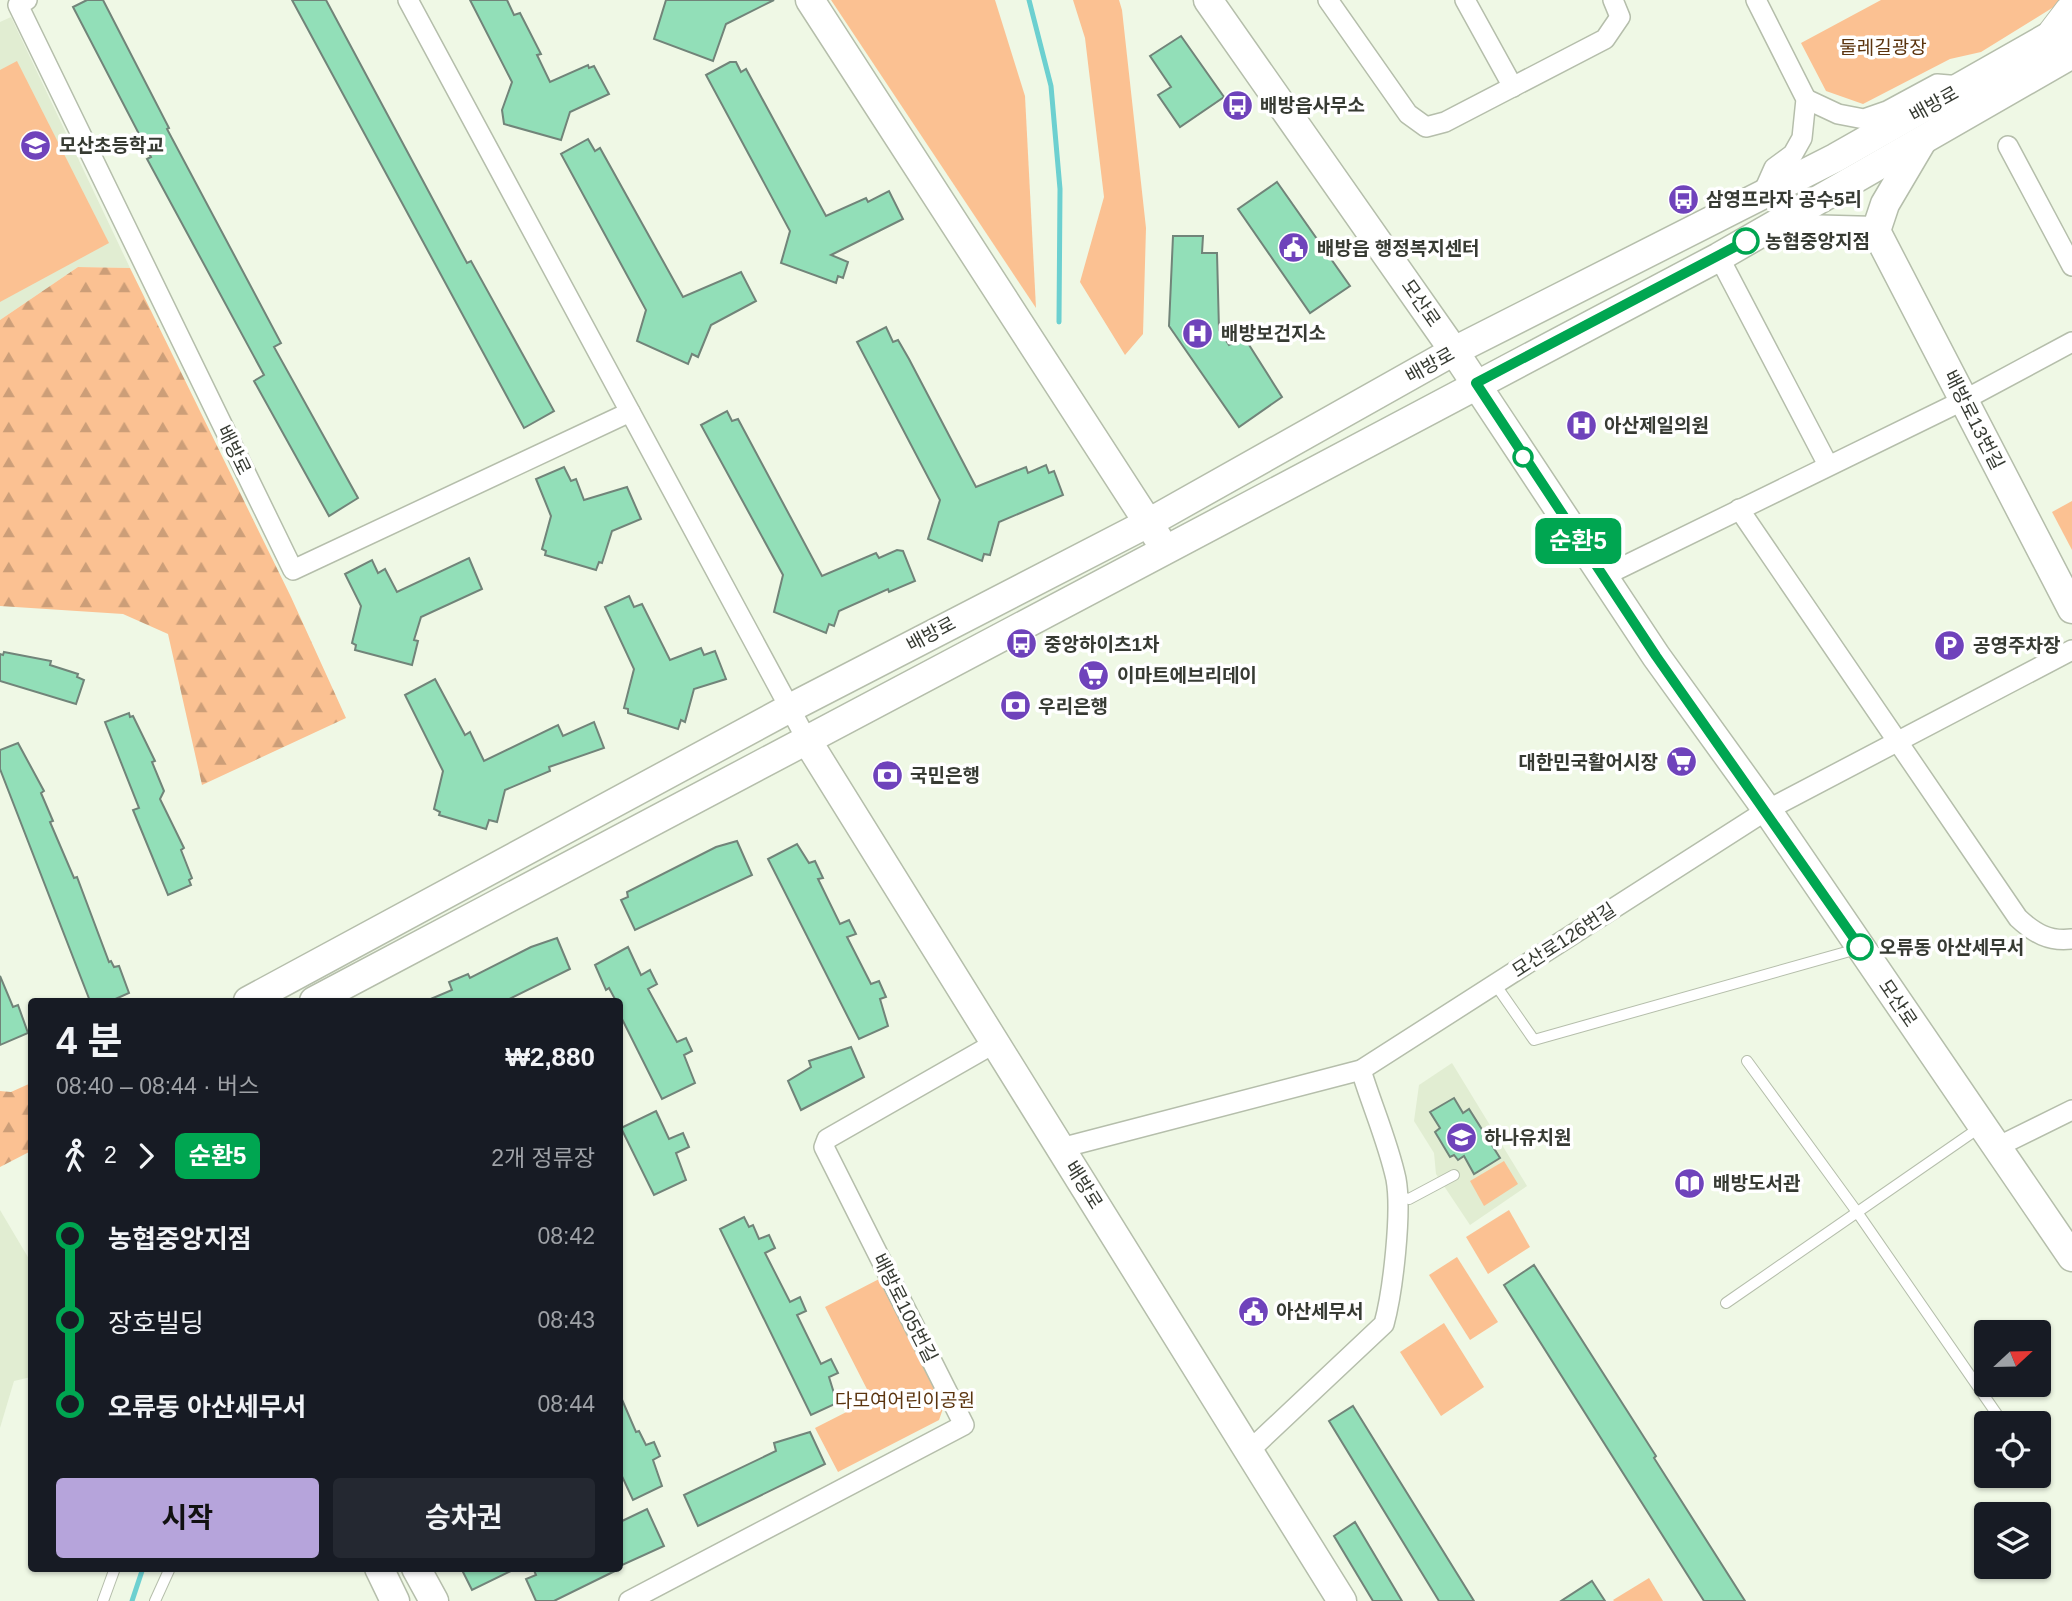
<!DOCTYPE html>
<html lang="ko">
<head>
<meta charset="utf-8">
<style>
  :root { --surface:#171b24; --page:#242831; --text:#f1f3f6; --muted:#9ea1a6; --accent:#b6a4db }
  body { margin:0; font-family:Helvetica,"Noto Sans KR",sans-serif; background:var(--page); color:var(--text); height:100vh; display:flex; flex-direction:column; font-size:26px; white-space:nowrap }
  * { box-sizing:border-box; margin:0 }
  p { font-size:23px; color:var(--muted) }
  .icon { flex:none; width:38px; height:38px; fill:none; stroke:currentColor; stroke-width:2; stroke-linecap:round; stroke-linejoin:round }
  .map { position:relative; flex:1; overflow:hidden }
  .drawer { position:absolute; left:28px; top:998px; width:595px; height:574px; display:flex; flex-direction:column; background:var(--surface); border-radius:7px; box-shadow:0 2px 5px #0004 }
  .drawer>* { flex:none }
  .badge { padding:0 14px; border-radius:10px; font-size:24px; line-height:46px }
  .needle { width:46px; rotate:68deg }
  .tools { position:absolute; left:1974px; top:1320px; display:grid; gap:14px }
  .tools a { display:grid; place-items:center; width:77px; height:77px; border-radius:7px; background:var(--surface); box-shadow:0 2px 5px #0004; font-size:35px }
  .map>.badge { position:absolute; translate:-50% -50%; box-shadow:0 0 0 4px #fff }
  .legs { display:flex; align-items:center; gap:10px; height:77px; padding:0 28px; font-size:23px }
  .legs p { margin-inline-start:auto }
  .overview { display:flex; align-items:center; justify-content:space-between; height:119px; padding:0 28px }
  h1 { font-size:38px; font-weight:700; line-height:52px }
  .button { display:flex; gap:14px; margin-top:auto; padding:14px 28px }
  .button a { flex:1; height:80px; border-radius:7px; background:var(--accent); color:#111; font-size:28px; font-weight:700; line-height:80px; text-align:center }
  .button a+a { background:var(--page); color:var(--text) }
  ul { padding:0 28px; list-style:none }
  li { display:flex; align-items:center; gap:24px; height:84px; font-size:26px }
  li i { display:grid; place-items:center; width:10px; height:100%; margin:0 9px; background:currentColor }
  li i::after { content:''; width:18px; height:18px; margin:-9px; border:5px solid; border-radius:50%; background:var(--surface) }
  li p { margin-inline-start:auto }
  li:first-child i { background:linear-gradient(#0000 50%,currentColor 0) }
  li:last-child i { background:linear-gradient(currentColor 50%,#0000 0) }
  .map>svg:first-child { display:block }
</style>
</head>
<body>
<div class="map">
<svg width="2072" height="1601" viewBox="0 0 2072 1601">
  <defs>
    <pattern id="forest-firs" width="22" height="20" patternUnits="userSpaceOnUse" patternTransform="scale(1.75)"><rect width="22" height="20" fill="#fbc192"/><path d="M5 1l3.5 6h-7zM16 11l3.5 6h-7z" fill="#cc9e78"/></pattern>
  </defs>
  <rect width="100%" height="100%" fill="#eff8e5"/>
  <g fill="#e1edd2">
    <path d="M11,17L130,268L78,267L0,320V22Z"/>
    <path d="M1452,1063L1527,1186L1470,1225L1436,1174L1434,1153L1414,1121L1419,1085Z"/>
    <path d="M0,1210L32,1264L31,1377L14,1381L0,1428Z"/>
  </g>
  <g fill="url(#forest-firs)">
    <path d="M78,267L130,268L291,597L346,718L202,785L168,634L123,614L0,606V320Z"/>
    <path d="M31,1083V1151L0,1167V1091L11,1092Z"/>
  </g>
  <g fill="#fbc192">
    <path d="M831,0H995L1025,96L1036,308Z"/>
    <path d="M1073,0H1119L1122,10L1146,228L1143,334L1125,355L1080,282L1104,197L1085,38Z"/>
    <path d="M1881,0H2065L1981,52L1950,59L1863,104L1826,91L1801,43Z"/>
    <path d="M17,61L109,243L0,302V70Z"/>
    <path d="M2072,501V550L2052,512Z"/>
    <path d="M1504,1161L1518,1184L1484,1206L1470,1181Z"/>
    <path d="M1509,1210L1530,1247L1488,1274L1466,1237Z"/>
    <path d="M1457,1257L1498,1322L1470,1340L1429,1275Z"/>
    <path d="M881,1278L945,1403L939,1420L838,1472L815,1428L872,1399L825,1307Z"/>
    <path d="M1444,1323L1484,1387L1441,1416L1400,1352Z"/>
    <path d="M1649,1578L1663,1601H1614L1613,1600Z"/>
  </g>
  <g fill="none" stroke-linecap="round" stroke-linejoin="round">
    <g stroke="#6cd0d0" stroke-width="5">
      <path d="M1029,0L1051,86L1060,189L1059,322"/>
      <path d="M132,1601L143,1568"/>
    </g>
  </g>
  <g fill="#92dfb8" stroke="#718479" stroke-width="2">
    <path d="M87,0H103L169,128L167,129L281,343L274,347L358,498L329,516L254,381L264,375L147,159L151,157L73,7Z"/>
    <path d="M292,0H326L467,263L471,261L554,411L524,428Z"/>
    <path d="M470,0H507L514,15L520,13L541,54L537,55L550,82L588,65L589,68L594,66L609,94L570,112L561,140L504,124L502,110L512,82Z"/>
    <path d="M666,0H774L726,24L713,61L654,39Z"/>
    <path d="M1181,36L1224,97L1180,127L1158,95L1171,87L1150,56Z"/>
    <path d="M730,62H736L741,72L746,69L826,216L866,198L868,202L889,191L903,219L831,255L848,262L843,278L838,276L836,283L781,263L790,231L706,75Z"/>
    <path d="M588,139L595,151L600,148L683,297L741,272L756,301L711,325L698,357L692,354L688,364L637,341L646,310L561,154Z"/>
    <path d="M1277,182L1350,286L1310,313L1238,209Z"/>
    <path d="M1173,236H1203L1202,253H1217L1219,330L1229,345L1244,337L1282,397L1239,427L1169,326Z"/>
    <path d="M886,327L893,342L898,340L909,359L976,487L1026,467L1028,473L1046,465L1049,473L1054,471L1063,495L999,522L990,555L984,554L982,561L928,539L940,500L857,342Z"/>
    <path d="M727,411L732,421L738,419L822,576L876,553L879,558L897,550L903,551L915,581L889,592L888,589L839,611L834,626L829,624L826,633L774,612L783,575L701,425Z"/>
    <path d="M564,467L571,481L576,479L584,500L627,487L641,519L612,531L602,563L599,562L596,570L545,555L546,551L542,549L551,516L536,479Z"/>
    <path d="M469,558L482,589L421,617L414,640L418,641L412,665L355,650L356,645L352,643L361,606L345,574L372,560L378,573L385,569L397,592Z"/>
    <path d="M629,596L634,607L642,604L670,660L701,648L704,655L715,651L726,679L694,689L685,722L681,720L678,729L628,713V709L624,708L634,669L605,607Z"/>
    <path d="M4,652L51,661L50,665L78,674L77,677L84,680L76,704L0,681V654L3,655Z"/>
    <path d="M435,679L465,735L470,732L484,761L558,725L563,736L594,722L604,748L549,767L550,771L505,790L497,822L489,820L486,829L439,815L440,812L434,809L443,771L405,695Z"/>
    <path d="M129,713L130,717L133,716L155,761L152,762L164,791L160,799L184,848L181,850L192,878L189,880L191,885L168,895L133,810L139,808L105,722Z"/>
    <path d="M18,743L44,791L41,793L53,821L50,822L74,878L77,877L109,962L111,961L114,967L119,966L129,993L111,1001H90L0,769V750Z"/>
    <path d="M737,841L752,875L635,930L621,900L628,897L627,892L716,847Z"/>
    <path d="M797,844L809,863L815,861L823,878L818,879L840,924L849,920L856,934L847,937L871,984L879,981L886,997L880,999L888,1026L859,1039L768,859Z"/>
    <path d="M557,938L570,969L505,1001H426L452,990L449,982L468,974L470,978L531,947Z"/>
    <path d="M628,947L641,975L650,970L657,984L648,989L677,1042L686,1038L692,1051L684,1055L695,1083L662,1099L620,1015V1001H616L609,988L606,990L595,965Z"/>
    <path d="M0,976L13,1007L18,1005L28,1033L0,1045Z"/>
    <path d="M851,1047L864,1077L801,1110L788,1081L811,1067L809,1061Z"/>
    <path d="M1454,1098L1463,1113L1469,1109L1500,1158L1474,1174L1464,1156L1458,1160L1454,1155L1450,1157L1435,1132L1440,1128L1430,1112Z"/>
    <path d="M656,1111L669,1139L683,1133L689,1147L676,1153L686,1180L654,1195L621,1128Z"/>
    <path d="M744,1217L749,1227L753,1225L759,1239L769,1235L775,1248L765,1253L790,1302L800,1297L806,1311L797,1315L821,1364L831,1359L838,1373L829,1377L837,1403L811,1415L720,1229Z"/>
    <path d="M1534,1265L1656,1456L1654,1458L1745,1601H1704L1504,1285Z"/>
    <path d="M620,1395L636,1432L639,1431L646,1445L654,1442L660,1456L653,1460L662,1486L633,1500L620,1472Z"/>
    <path d="M1353,1406L1474,1601H1439L1329,1421Z"/>
    <path d="M810,1432L825,1464L698,1526L684,1495L776,1451L774,1443Z"/>
    <path d="M647,1509L664,1546L620,1566V1522Z"/>
    <path d="M1355,1522L1402,1601H1373L1334,1536Z"/>
    <path d="M461,1568H517L472,1590Z"/>
    <path d="M533,1568H621L554,1601H536L526,1579L536,1575Z"/>
    <path d="M1592,1581L1605,1601H1561Z"/>
  </g>
  <g fill="none" stroke-linecap="round" stroke-linejoin="round">
    <defs>
      <g id="lane">
        <path d="M1495,984L1534,1040L1857,949"/>
        <path d="M1747,1061L1857,1212L2003,1423"/>
        <path d="M1398,1196L1409,1199L1454,1175"/>
        <path d="M1726,1303L1979,1128"/>
        <path d="M103,1601L115,1568"/>
        <path d="M155,1601L170,1568"/>
      </g>
      <g id="street">
        <path d="M27,0L18,5L293,570L630,412"/>
        <path d="M408,0L808,742"/>
        <path d="M1328,0L1408,114L1426,127L1445,122L1605,39L1620,17L1613,0"/>
        <path d="M1465,0L1513,87"/>
        <path d="M1756,0L1806,99L1802,138L1793,154L1774,168L1762,195"/>
        <path d="M1806,99L1838,114L1864,119L1887,111L1937,84L1961,86"/>
        <path d="M2008,146L2072,266"/>
        <path d="M1719,257L1828,465"/>
        <path d="M1739,509L2018,918C2034,933 2049,942 2072,939"/>
        <path d="M1602,577L1964,400L2072,342"/>
        <path d="M1997,1147L2072,1110"/>
        <path d="M1061,1148L1361,1070L1767,810L2072,650"/>
        <path d="M1249,1451L1384,1324C1393,1291 1402,1212 1396,1179C1388,1142 1372,1106 1361,1070"/>
        <path d="M629,1601L964,1425L824,1147L827,1139L995,1043"/>
      </g>
      <g id="secondary">
        <path d="M810,0L1158,538"/>
        <path d="M1208,0L1454,351L1656,656L1767,810L2072,1257"/>
        <path d="M1876,231L2072,609"/>
        <path d="M1876,231L1885,204L1921,143"/>
        <path d="M1771,235L1801,229L1876,231"/>
        <path d="M808,742L1342,1601"/>
        <path d="M248,1001L790,708L1150,522L1454,351L1835,158L2071,24"/>
        <path d="M314,1001L1719,257L2072,54"/>
        <path d="M379,1568L395,1601"/>
        <path d="M416,1568L434,1601"/>
      </g>
      <path id="highway" d="M2056,35L2072,14"/>
    </defs>
    <use href="#lane" stroke="#b5beab" stroke-width="12"/>
    <use href="#street" stroke="#b5beab" stroke-width="22"/>
    <use href="#secondary" stroke="#b5beab" stroke-width="31"/>
    <use href="#highway" stroke="#b5beab" stroke-width="39"/>
    <use href="#lane" stroke="#fff" stroke-width="10"/>
    <use href="#street" stroke="#fff" stroke-width="19"/>
    <use href="#secondary" stroke="#fff" stroke-width="28"/>
    <use href="#highway" stroke="#fff" stroke-width="37"/>
  </g>
  <g fill="none" stroke-linecap="round" stroke-linejoin="round">
    <defs>
      <path id="line-1" d="M1746,241L1476,383L1656,656L1860,947"/>
    </defs>
    <use href="#line-1" stroke="#fff" stroke-width="16"/>
    <use href="#line-1" stroke="#00a651" stroke-width="10"/>
  </g>
  <defs>
    <symbol id="bus-disc" viewBox="-11 -11 22 22"><circle r="9.5" fill="#6f43bb" stroke="#fff"/><path d="M-5-6H5V4H4V6H2V4H-2V6H-4V4H-5ZM-3.5-4V0h7V-4ZM-3.5 1.2v1.5H-2V1.2ZM2 1.2v1.5H3.5V1.2Z" fill="#fff"/></symbol>
    <symbol id="school-disc" viewBox="-11 -11 22 22"><circle r="9.5" fill="#6f43bb" stroke="#fff"/><path d="M0-5L7-2L0 1L-7-2ZM-4 1L0 2.5L4 1V4Q0 6-4 4Z" fill="#fff"/></symbol>
    <symbol id="civic-disc" viewBox="-11 -11 22 22"><circle r="9.5" fill="#6f43bb" stroke="#fff"/><path d="M-.6-6.5H3V-4.5H.6V-3L4-1V1h2V6H-6V1h2V-1L-.6-3ZM-1.2 2.5V6h2.4V2.5Z" fill="#fff"/></symbol>
    <symbol id="hospital-disc" viewBox="-11 -11 22 22"><circle r="9.5" fill="#6f43bb" stroke="#fff"/><path d="M-5-5h3v3.5h4V-5h3V5h-3V1.5h-4V5h-3Z" fill="#fff"/></symbol>
    <symbol id="parking-disc" viewBox="-11 -11 22 22"><circle r="9.5" fill="#6f43bb" stroke="#fff"/><path d="M-3.5-5.5H1a3.5 3.5 0 0 1 0 7H-1V5.5H-3.5ZM-1-3.4V-.6H.8a1.4 1.4 0 0 0 0-2.8Z" fill="#fff"/></symbol>
    <symbol id="supermarket-disc" viewBox="-11 -11 22 22"><circle r="9.5" fill="#6f43bb" stroke="#fff"/><path d="M-6-5.5h2.5l.6 2H6L4.5 2H-2.5L-4.4-4H-6ZM-1.5 3.2a1.3 1.3 0 1 0 .1 0ZM3 3.2a1.3 1.3 0 1 0 .1 0Z" fill="#fff"/></symbol>
    <symbol id="bank-disc" viewBox="-11 -11 22 22"><circle r="9.5" fill="#6f43bb" stroke="#fff"/><path d="M-6-4H6V4H-6ZM0-2.3a2.3 2.3 0 1 0 0 4.6a2.3 2.3 0 1 0 0-4.6Z" fill="#fff"/></symbol>
    <symbol id="library-disc" viewBox="-11 -11 22 22"><circle r="9.5" fill="#6f43bb" stroke="#fff"/><path d="M-6-4Q-3-5.5-.7-3.5V5Q-3 3-6 4ZM6-4Q3-5.5 .7-3.5V5Q3 3 6 4Z" fill="#fff"/></symbol>
  </defs>
  <g fill-rule="evenodd">
    <use href="#bus-disc" x="1220" y="88" width="35" height="35"/>
    <use href="#school-disc" x="18" y="128" width="35" height="35"/>
    <use href="#bus-disc" x="1666" y="182" width="35" height="35"/>
    <use href="#civic-disc" x="1276" y="230" width="35" height="35"/>
    <use href="#hospital-disc" x="1180" y="316" width="35" height="35"/>
    <use href="#hospital-disc" x="1564" y="408" width="35" height="35"/>
    <use href="#bus-disc" x="1004" y="626" width="35" height="35"/>
    <use href="#parking-disc" x="1932" y="628" width="35" height="35"/>
    <use href="#supermarket-disc" x="1076" y="658" width="35" height="35"/>
    <use href="#bank-disc" x="998" y="688" width="35" height="35"/>
    <use href="#supermarket-disc" x="1664" y="744" width="35" height="35"/>
    <use href="#bank-disc" x="870" y="758" width="35" height="35"/>
    <use href="#school-disc" x="1444" y="1120" width="35" height="35"/>
    <use href="#library-disc" x="1672" y="1166" width="35" height="35"/>
    <use href="#civic-disc" x="1236" y="1294" width="35" height="35"/>
  </g>
  <g fill="#fff" stroke="#00a651" stroke-width="3.5">
    <circle cx="1746" cy="241" r="12"/>
    <circle cx="1523" cy="457" r="9"/>
    <circle cx="1860" cy="947" r="12"/>
  </g>
  <g text-anchor="middle" dominant-baseline="central" stroke-width="7" stroke-linejoin="round" paint-order="stroke">
    <g font-size="19" fill="#5b340e" stroke="#fff">
      <text x="1883" y="47">둘레길광장</text>
      <text x="905" y="1400">다모여어린이공원</text>
    </g>
    <g font-size="19" fill="#373b33" stroke="#fff">
      <text transform="translate(1934 104) rotate(-29)">배방로</text>
      <text transform="translate(1421 303) rotate(55)">모산로</text>
      <text transform="translate(1430 365) rotate(-29)">배방로</text>
      <text transform="translate(1974 420) rotate(63)">배방로13번길</text>
      <text transform="translate(234 450) rotate(64)">배방로</text>
      <text transform="translate(931 634) rotate(-28)">배방로</text>
      <text transform="translate(1564 940) rotate(-33)">모산로126번길</text>
      <text transform="translate(1898 1003) rotate(56)">모산로</text>
      <text transform="translate(1084 1185) rotate(58)">배방로</text>
      <text transform="translate(905 1308) rotate(63)">배방로105번길</text>
    </g>
    <g font-size="19" font-weight="bold" fill="#373b33" stroke="#fff" text-anchor="start">
      <text x="1260" y="105">배방읍사무소</text>
      <text x="59" y="145">모산초등학교</text>
      <text x="1706" y="199">삼영프라자 공수5리</text>
      <text x="1317" y="248">배방읍 행정복지센터</text>
      <text x="1221" y="333">배방보건지소</text>
      <text x="1604" y="425">아산제일의원</text>
      <text x="1044" y="644">중앙하이츠1차</text>
      <text x="1973" y="645">공영주차장</text>
      <text x="1117" y="675">이마트에브리데이</text>
      <text x="1038" y="706">우리은행</text>
      <text x="1658" y="762" text-anchor="end">대한민국활어시장</text>
      <text x="910" y="775">국민은행</text>
      <text x="1484" y="1137">하나유치원</text>
      <text x="1713" y="1183">배방도서관</text>
      <text x="1276" y="1311">아산세무서</text>
    </g>
    <g font-size="19" font-weight="bold" fill="#373b33" stroke="#fff" text-anchor="start">
      <text x="1765" y="241">농협중앙지점</text>
      <text x="1879" y="947">오류동 아산세무서</text>
    </g>
  </g>
</svg>
<div class="tools">
<a><svg class="needle" viewBox="-14 -14 28 28"><path d="M0-13l5 13h-10z" fill="#e53935"/><path d="M0 13l5-13h-10z" fill="#9ea1a6"/></svg></a>
<a><svg class="icon" aria-label="locate" viewBox="0 0 24 24"><circle cx="12" cy="12" r="6"/><path d="M12 2v4M12 18v4M2 12h4M18 12h4"/></svg></a>
<a><svg class="icon" aria-label="layers" viewBox="0 0 24 24"><path d="M12 4l9 5-9 5-9-5zM3 14l9 5 9-5"/></svg></a>
</div>
<b class="badge" style="left:1578px;top:541px;background:#00a651;color:#fff">순환5</b>
<section class="drawer">
<div class="overview"><div><h1>4 분</h1><p>08:40 – 08:44 · 버스</p></div><b>₩2,880</b></div>
<div class="legs"><svg class="icon" aria-label="walk" viewBox="0 0 24 24"><circle cx="13" cy="4" r="2"/><path d="M13 8l-2 6 4 7M11 14l-3 7M7 12l3-4h3l4 4"/></svg>2<svg class="icon" aria-label="forward" viewBox="0 0 24 24"><path d="M9 5l7 7-7 7"/></svg><b class="badge" style="background:#00a651;color:#fff">순환5</b><p>2개 정류장</p></div>
<ul>
<li><i style="color:#00a651"></i><b>농협중앙지점</b><p>08:42</p></li>
<li><i style="color:#00a651"></i><span>장호빌딩</span><p>08:43</p></li>
<li><i style="color:#00a651"></i><b>오류동 아산세무서</b><p>08:44</p></li>
</ul>
<div class="button"><a>시작</a><a>승차권</a></div>
</section>
</div>
</body>
</html>
